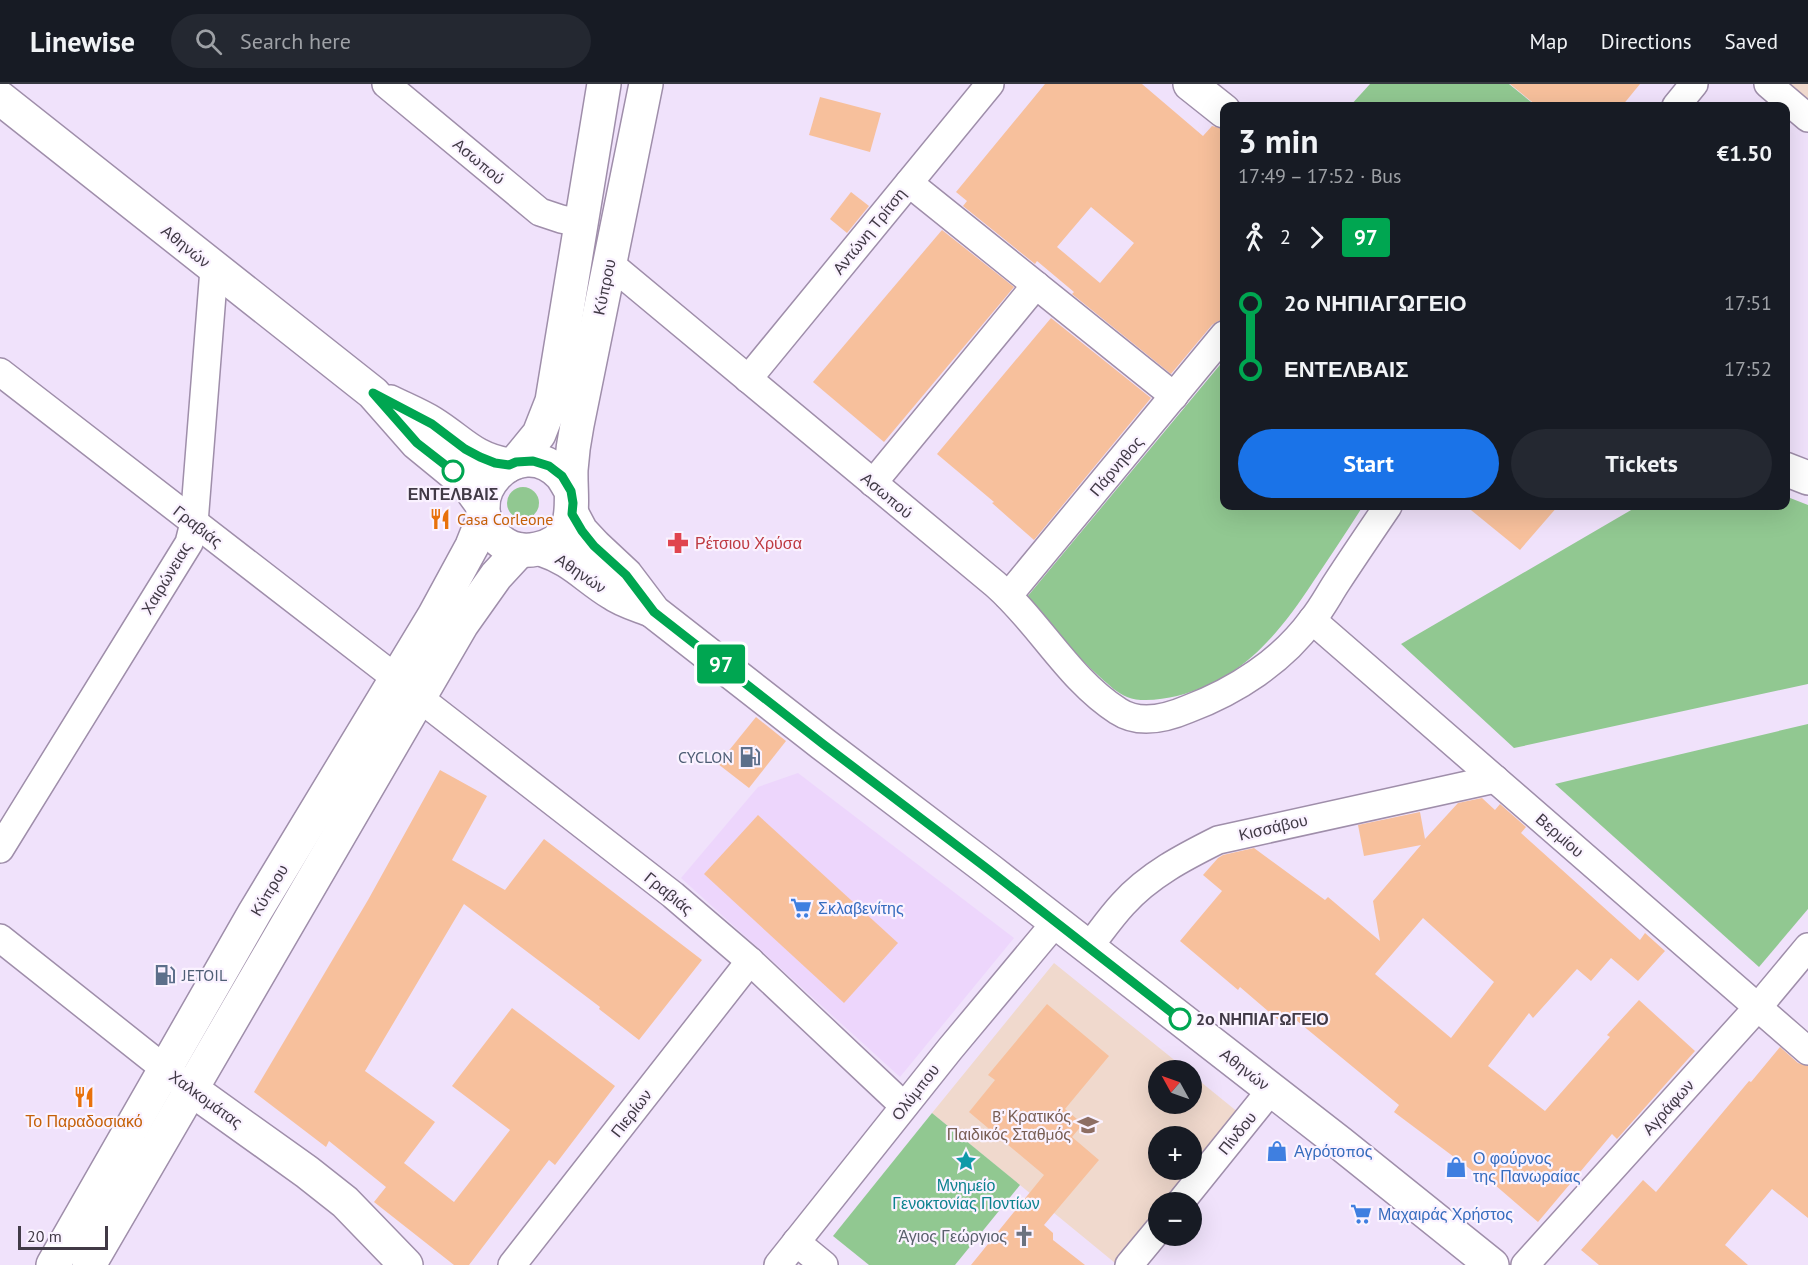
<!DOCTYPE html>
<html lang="en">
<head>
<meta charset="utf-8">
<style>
  :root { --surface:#171b24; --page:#242831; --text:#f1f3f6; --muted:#9ea1a6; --line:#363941; --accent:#1a73e8 }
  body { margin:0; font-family:"PT Sans",sans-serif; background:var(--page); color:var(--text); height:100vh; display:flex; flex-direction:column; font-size:22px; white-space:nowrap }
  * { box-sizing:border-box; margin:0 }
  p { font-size:20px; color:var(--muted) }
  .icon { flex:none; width:33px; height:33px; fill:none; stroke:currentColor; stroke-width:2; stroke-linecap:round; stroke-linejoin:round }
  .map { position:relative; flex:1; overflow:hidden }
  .drawer { position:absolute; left:1220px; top:18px; width:570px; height:408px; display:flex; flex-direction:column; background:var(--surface); border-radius:12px; box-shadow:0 6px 24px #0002 }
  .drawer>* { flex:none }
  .badge { padding:0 12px; border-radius:4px; font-size:21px; line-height:39px }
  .needle { width:39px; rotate:310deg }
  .controls { position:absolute; left:1148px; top:976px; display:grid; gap:12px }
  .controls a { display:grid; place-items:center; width:54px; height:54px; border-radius:50%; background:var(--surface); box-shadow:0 6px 24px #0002; font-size:30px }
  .scale { position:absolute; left:18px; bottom:15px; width:90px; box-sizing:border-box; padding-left:6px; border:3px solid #413a46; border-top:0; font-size:16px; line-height:21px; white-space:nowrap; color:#413a46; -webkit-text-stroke:4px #faf2ff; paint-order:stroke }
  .map>.badge { position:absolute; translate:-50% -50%; box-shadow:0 0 0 3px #fff }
  .legs { display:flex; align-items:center; gap:9px; height:66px; padding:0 18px; font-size:20px }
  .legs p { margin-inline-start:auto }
  .overview { display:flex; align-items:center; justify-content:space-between; height:102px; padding:0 18px }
  h1 { font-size:33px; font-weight:700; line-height:45px }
  .primary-button { display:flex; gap:12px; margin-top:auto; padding:12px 18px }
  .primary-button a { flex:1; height:69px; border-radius:36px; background:var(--accent); color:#fff; font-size:24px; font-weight:700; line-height:69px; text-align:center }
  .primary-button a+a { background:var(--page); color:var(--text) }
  ul { padding:0 18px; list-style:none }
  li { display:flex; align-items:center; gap:21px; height:66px; font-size:22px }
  li i { display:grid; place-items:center; width:9px; height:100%; margin:0 8px; background:currentColor }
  li i::after { content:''; width:15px; height:15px; margin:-8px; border:4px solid; border-radius:50%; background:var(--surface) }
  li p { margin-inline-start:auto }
  li:first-child i { background:linear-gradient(#0000 50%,currentColor 0) }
  li:last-child i { background:linear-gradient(currentColor 50%,#0000 0) }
  header { display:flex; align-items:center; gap:36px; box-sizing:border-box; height:84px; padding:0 30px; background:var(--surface); border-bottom:2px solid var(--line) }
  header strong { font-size:28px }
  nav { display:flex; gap:33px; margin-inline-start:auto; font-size:21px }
  .search { width:420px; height:54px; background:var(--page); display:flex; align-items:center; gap:15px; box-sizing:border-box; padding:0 21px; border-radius:33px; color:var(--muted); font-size:22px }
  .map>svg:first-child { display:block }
</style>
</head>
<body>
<header>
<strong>Linewise</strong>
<div class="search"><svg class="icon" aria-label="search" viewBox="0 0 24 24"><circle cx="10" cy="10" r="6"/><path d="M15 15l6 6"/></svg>Search here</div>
<nav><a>Map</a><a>Directions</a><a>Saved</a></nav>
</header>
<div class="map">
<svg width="1808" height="1181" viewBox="0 0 1808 1181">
  <rect width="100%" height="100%" fill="#f0e2fb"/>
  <path fill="#edd6fc" d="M798,689L1014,854L900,993L681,794L758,703Z"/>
  <g fill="#f0d9cd" fill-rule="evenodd">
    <path d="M1788,0H1808V17Z"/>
    <path d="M1054,879L1188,987H1158V1020H1191V990L1239,1029L1164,1119H1158V1127L1115,1179L932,1029ZM1158,1053H1191V1086H1158Z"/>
  </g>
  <g fill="#91c891">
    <path d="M1370,0H1509L1536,22H1350Z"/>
    <path d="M1224,276V422H1363C1347,447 1330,473 1313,498C1278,551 1242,596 1177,612C1162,615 1142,619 1127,613C1117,609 1109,601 1101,594C1074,570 1051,541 1027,513Z"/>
    <circle cx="523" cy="419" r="16"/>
    <path d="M1785,412L1808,421V600L1514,664L1401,560L1638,422H1785Z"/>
    <path d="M1808,640V825L1759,883L1555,700Z"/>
    <path d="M932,1029L1020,1101L955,1181H869L833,1152Z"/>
  </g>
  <g fill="#f7c09c" fill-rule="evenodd">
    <path d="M1045,0H1142L1203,52L1212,42L1224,45V236L1218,237L1212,241L1171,290L1072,210L1074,208L1037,177L1035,180L963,122L967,117L956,108ZM1091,123L1134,159L1100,199L1057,163Z"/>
    <path d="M1510,0H1640L1622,22H1537Z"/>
    <path d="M820,13L881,29L870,68L809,51Z"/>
    <path d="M851,108L869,122L847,149L830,135Z"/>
    <path d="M942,146L1014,203L884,358L813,298Z"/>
    <path d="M1051,234L1151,314L1034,456L992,419L994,418L937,370Z"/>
    <path d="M1466,422H1558L1520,466Z"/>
    <path d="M756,633L786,657L749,704L718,680Z"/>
    <path d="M440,686L487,712L452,776L505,806L544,755L702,876L639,956L599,925L600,923L464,820L365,987L435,1038L404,1079L454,1118L510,1046L452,1002L512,924L615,1002L555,1081L549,1076L469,1181H454L374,1118L386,1103L329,1057L326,1063L254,1008L368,816Z"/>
    <path d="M1482,714L1495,726L1500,720L1526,743L1521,749L1640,856L1645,849L1665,867L1638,897L1611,874L1591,897L1577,885L1533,934L1529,929L1488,982L1545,1027L1610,953L1607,951L1639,916L1695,967L1617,1055L1612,1050L1538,1138L1480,1088L1478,1091L1394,1028L1399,1021L1290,931L1282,939L1240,903L1238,906L1180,857L1222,807L1203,791L1218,774L1223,771L1254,764L1325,816L1328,813L1380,857L1373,817L1421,761L1364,772L1358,741L1420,728L1425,755L1458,719ZM1423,834L1494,898L1451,954L1375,890Z"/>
    <path d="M758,731L898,859L844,919L704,790Z"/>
    <path d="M1047,920L1109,972L1065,1025L1083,1040L1072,1053L1099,1076L1044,1141L1053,1149V1156L1085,1181H971L1044,1091L969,1028L995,996L988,991Z"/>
    <path d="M1780,963L1798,979L1808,982V1134L1772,1105L1725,1161L1748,1181H1599L1581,1166L1643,1096L1656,1108L1749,997L1751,998Z"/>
  </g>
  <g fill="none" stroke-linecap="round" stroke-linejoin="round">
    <defs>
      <g id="street">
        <path d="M386,0L540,128L561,135L580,139"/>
        <path d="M1768,0L1808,34"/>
        <path d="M1676,22L1694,0"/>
        <path d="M909,99L1174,312"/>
        <path d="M609,179L995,500C1039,538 1069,596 1118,627C1139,641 1167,634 1188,625C1236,607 1282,577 1312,536C1322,524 1329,510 1337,498C1354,472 1371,447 1388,422"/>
        <path d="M0,288L397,595"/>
        <path d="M748,295L990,0"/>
        <path d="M873,399L1036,201"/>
        <path d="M1008,512L1224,251"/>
        <path d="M1312,536L1808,967"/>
        <path d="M418,613L673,811L750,877L904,1022"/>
        <path d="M0,765L189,459L194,439L214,185"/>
        <path d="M0,854L180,997"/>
        <path d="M1088,864C1100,849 1110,834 1123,820C1149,791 1184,773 1218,756L1495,695"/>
        <path d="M1180,1119L1271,1006"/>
        <path d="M796,1158L824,1181"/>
        <path d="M512,1181L750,877"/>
        <path d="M778,1181L950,965L1056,838"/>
        <path d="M1129,1181L1158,1146"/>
        <path d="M1525,1181L1758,923L1808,863"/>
      </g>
      <g id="secondary">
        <path d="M1190,0L1224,27"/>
        <path d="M0,14L373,309L417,359L467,400L483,422"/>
        <path d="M390,318C404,325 419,331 432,339C461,357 472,375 509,381"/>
        <path d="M1785,385L1808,394"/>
        <path d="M572,430L581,447L595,462L626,491L654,528L823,660L989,786L1340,1059L1492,1181"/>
        <path d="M541,465C572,475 586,493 612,509C623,517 638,521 651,526"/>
        <path d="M191,1005L307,1088L345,1118L406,1181"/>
      </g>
      <g id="primary">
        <path d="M516,378L539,350L552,317L604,0"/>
        <path d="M571,407C568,402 565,396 561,391C518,345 452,416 499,456C509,465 523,468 537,465C581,455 570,419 571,386C572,371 574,356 577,341L646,0"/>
        <path d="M53,1181L255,828L434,532L472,462L484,432"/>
        <path d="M89,1181L462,540L496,492L520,466"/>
      </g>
    </defs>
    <use href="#street" stroke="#9f8eaa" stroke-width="30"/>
    <use href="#secondary" stroke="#9f8eaa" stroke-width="36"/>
    <use href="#primary" stroke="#9f8eaa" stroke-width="36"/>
    <use href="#street" stroke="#fff" stroke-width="27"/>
    <use href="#secondary" stroke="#fff" stroke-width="33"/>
    <use href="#primary" stroke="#fff" stroke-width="33"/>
  </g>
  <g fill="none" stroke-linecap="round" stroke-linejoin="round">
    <defs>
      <path id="line-1" d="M453,387L417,359L373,309L432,340L465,365L480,373L495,379L509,381L516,378L533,377L549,382L562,392L571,407L573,419L572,430L582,447L594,462L626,491L654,528L823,660L989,786L1180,935"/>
    </defs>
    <use href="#line-1" stroke="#fff" stroke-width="14"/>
    <use href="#line-1" stroke="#00a651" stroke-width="9"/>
  </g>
  <defs>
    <symbol id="restaurant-bare" viewBox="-9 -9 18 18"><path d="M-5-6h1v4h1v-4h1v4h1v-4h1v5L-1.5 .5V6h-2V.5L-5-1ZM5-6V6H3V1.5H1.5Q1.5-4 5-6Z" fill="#e8710a" stroke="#faf2ff" stroke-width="2.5" paint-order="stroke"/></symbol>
    <symbol id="pharmacy-bare" viewBox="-9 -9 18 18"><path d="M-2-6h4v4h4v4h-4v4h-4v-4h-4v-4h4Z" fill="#e0444e" stroke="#faf2ff" stroke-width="2.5" paint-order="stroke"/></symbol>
    <symbol id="fuel-bare" viewBox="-9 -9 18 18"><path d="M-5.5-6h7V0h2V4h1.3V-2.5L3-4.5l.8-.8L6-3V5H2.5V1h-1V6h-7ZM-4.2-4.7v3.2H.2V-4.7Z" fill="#5c6f8a" stroke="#faf2ff" stroke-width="2.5" paint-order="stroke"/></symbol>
    <symbol id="supermarket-bare" viewBox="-9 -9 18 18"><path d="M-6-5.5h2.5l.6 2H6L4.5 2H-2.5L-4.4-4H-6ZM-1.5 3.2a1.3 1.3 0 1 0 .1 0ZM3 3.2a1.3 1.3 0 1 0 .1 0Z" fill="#3f7fe0" stroke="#faf2ff" stroke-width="2.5" paint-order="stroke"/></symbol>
    <symbol id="school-bare" viewBox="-9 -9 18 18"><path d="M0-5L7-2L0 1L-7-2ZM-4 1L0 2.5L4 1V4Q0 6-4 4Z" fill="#8d6e63" stroke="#faf2ff" stroke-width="2.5" paint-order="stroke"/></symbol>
    <symbol id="shop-bare" viewBox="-9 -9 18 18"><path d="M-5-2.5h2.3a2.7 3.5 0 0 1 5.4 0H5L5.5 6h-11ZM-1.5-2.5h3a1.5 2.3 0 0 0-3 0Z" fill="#3f7fe0" stroke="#faf2ff" stroke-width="2.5" paint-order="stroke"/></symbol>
    <symbol id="sight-bare" viewBox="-9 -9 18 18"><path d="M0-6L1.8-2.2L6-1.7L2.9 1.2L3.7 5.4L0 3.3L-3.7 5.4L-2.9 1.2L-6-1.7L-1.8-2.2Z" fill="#0f9aa8" stroke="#faf2ff" stroke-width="2.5" paint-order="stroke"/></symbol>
    <symbol id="church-bare" viewBox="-9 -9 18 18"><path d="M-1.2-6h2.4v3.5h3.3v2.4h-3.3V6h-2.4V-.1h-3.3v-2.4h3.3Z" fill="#6b7280" stroke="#faf2ff" stroke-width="2.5" paint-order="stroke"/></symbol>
  </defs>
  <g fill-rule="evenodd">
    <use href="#restaurant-bare" x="425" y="420" width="30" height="30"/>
    <use href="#pharmacy-bare" x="663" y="444" width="30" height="30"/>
    <use href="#fuel-bare" x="735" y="658" width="30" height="30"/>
    <use href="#supermarket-bare" x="786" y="809" width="30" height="30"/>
    <use href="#fuel-bare" x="150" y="876" width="30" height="30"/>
    <use href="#restaurant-bare" x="69" y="998" width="30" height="30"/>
    <use href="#school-bare" x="1073" y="1026" width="30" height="30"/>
    <use href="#shop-bare" x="1262" y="1052" width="30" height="30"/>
    <use href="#sight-bare" x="951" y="1062" width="30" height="30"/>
    <use href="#shop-bare" x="1441" y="1068" width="30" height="30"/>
    <use href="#supermarket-bare" x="1346" y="1115" width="30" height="30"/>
    <use href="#church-bare" x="1009" y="1137" width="30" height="30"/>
  </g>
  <g fill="#fff" stroke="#00a651" stroke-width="3">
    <circle cx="453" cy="387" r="10"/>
    <circle cx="1180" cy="935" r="10"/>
  </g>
  <g text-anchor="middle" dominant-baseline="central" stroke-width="4.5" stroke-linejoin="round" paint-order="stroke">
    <g font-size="16" fill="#413a46" stroke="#faf2ff">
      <text transform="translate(479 77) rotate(40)">Ασωπού</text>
      <text transform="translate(869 147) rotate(-51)">Αντώνη Τρίτση</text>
      <text transform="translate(186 162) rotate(39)">Αθηνών</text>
      <text transform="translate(604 203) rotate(-78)">Κύπρου</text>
      <text transform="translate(1116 382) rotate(-50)">Πάρνηθος</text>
      <text transform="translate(887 411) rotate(40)">Ασωπού</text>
      <text transform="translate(198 442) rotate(38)">Γραβιάς</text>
      <text transform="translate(581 489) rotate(34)">Αθηνών</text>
      <text transform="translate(166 494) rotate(-59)">Χαιρώνειας</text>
      <text transform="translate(1273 743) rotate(-13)">Κισσάβου</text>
      <text transform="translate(1560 751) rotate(41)">Βερμίου</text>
      <text transform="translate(269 806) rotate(-59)">Κύπρου</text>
      <text transform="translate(669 809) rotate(39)">Γραβιάς</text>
      <text transform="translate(1245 985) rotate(38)">Αθηνών</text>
      <text transform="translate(915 1008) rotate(-52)">Ολύμπου</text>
      <text transform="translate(206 1015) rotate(36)">Χαλκομάτας</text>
      <text transform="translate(1668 1023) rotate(-48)">Αγράφων</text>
      <text transform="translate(631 1029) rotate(-52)">Πιερίων</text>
      <text transform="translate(1237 1049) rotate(-51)">Πίνδου</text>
    </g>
    <g font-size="16" font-weight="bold" fill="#413a46" stroke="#faf2ff">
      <text x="453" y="410">ΕΝΤΕΛΒΑΙΣ</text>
      <text x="1196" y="935" text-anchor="start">2ο ΝΗΠΙΑΓΩΓΕΙΟ</text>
    </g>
    <g font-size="16" fill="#c56008" stroke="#faf2ff" text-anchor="start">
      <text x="457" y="435">Casa Corleone</text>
      <text x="84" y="1037" text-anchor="middle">Το Παραδοσιακό</text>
    </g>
    <g font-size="16" fill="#be3a42" stroke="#faf2ff" text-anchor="start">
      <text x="695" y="459">Ρέτσιου Χρύσα</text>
    </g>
    <g font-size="16" fill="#4e5e75" stroke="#faf2ff" text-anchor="end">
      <text x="733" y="673">CYCLON</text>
      <text x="182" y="891" text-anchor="start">JETOIL</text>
    </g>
    <g font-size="16" fill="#366cbe" stroke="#faf2ff" text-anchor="start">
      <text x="818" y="824">Σκλαβενίτης</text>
      <text x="1294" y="1067">Αγρότοπος</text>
      <text x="1473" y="1074">Ο φούρνος<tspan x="1473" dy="18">της Πανωραίας</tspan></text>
      <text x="1378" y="1130">Μαχαιράς Χρήστος</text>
    </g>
    <g font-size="16" fill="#785e54" stroke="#faf2ff" text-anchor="end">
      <text x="1071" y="1032">B' Κρατικός<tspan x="1071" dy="18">Παιδικός Σταθμός</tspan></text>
    </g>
    <g font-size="16" fill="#0d838f" stroke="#faf2ff">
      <text x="966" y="1101">Μνημείο<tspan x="966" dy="18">Γενοκτονίας Ποντίων</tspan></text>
    </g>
    <g font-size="16" fill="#5b616d" stroke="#faf2ff" text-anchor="end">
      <text x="1007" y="1152">Άγιος Γεώργιος</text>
    </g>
  </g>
</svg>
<div class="controls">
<a><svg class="needle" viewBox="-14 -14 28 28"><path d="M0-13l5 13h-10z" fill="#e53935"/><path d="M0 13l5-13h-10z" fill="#9ea1a6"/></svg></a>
<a>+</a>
<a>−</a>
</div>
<div class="scale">20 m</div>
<b class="badge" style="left:721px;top:580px;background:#00a651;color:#fff">97</b>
<section class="drawer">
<div class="overview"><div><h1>3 min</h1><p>17:49 – 17:52 · Bus</p></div><b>€1.50</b></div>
<div class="legs"><svg class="icon" aria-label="walk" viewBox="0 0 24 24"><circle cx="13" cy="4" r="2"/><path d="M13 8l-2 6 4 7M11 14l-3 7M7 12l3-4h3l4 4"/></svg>2<svg class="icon" aria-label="forward" viewBox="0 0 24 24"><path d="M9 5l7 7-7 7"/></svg><b class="badge" style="background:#00a651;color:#fff">97</b></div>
<ul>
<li><i style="color:#00a651"></i><b>2ο ΝΗΠΙΑΓΩΓΕΙΟ</b><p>17:51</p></li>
<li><i style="color:#00a651"></i><b>ΕΝΤΕΛΒΑΙΣ</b><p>17:52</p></li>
</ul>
<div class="primary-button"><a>Start</a><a>Tickets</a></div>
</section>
</div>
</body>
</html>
